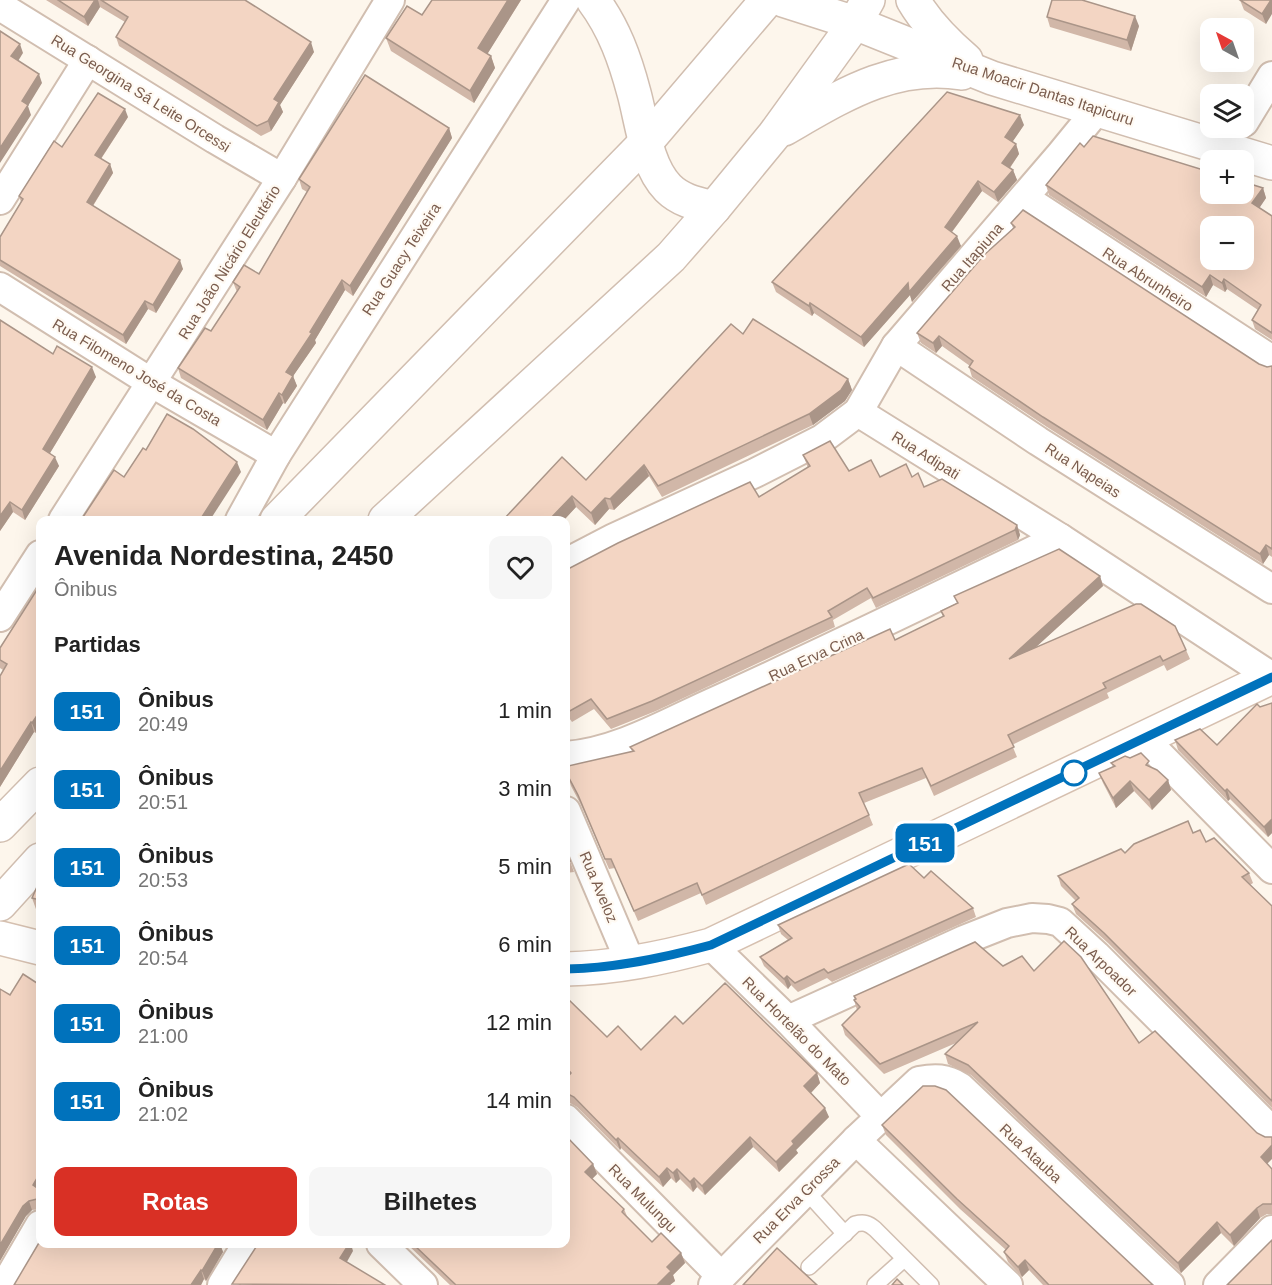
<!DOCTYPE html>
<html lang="pt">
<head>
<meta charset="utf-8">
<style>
  :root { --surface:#fff; --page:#f6f6f6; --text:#222; --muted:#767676; --accent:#d93025 }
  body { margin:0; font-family:Arial,sans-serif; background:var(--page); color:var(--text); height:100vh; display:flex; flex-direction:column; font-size:22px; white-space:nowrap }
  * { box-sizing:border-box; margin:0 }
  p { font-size:20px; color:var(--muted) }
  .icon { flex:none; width:33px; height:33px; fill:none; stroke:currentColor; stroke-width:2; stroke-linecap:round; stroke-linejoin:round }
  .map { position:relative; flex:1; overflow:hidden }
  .sheet { position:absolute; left:36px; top:516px; width:534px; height:732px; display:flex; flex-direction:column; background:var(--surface); border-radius:12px; box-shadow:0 6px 24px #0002 }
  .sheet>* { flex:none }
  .badge { padding:0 12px; border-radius:9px; font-size:21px; line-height:39px }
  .needle { width:39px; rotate:320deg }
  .tools { position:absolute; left:1200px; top:18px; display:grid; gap:12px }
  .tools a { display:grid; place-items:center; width:54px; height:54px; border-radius:12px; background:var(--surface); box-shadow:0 6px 24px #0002; font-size:30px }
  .map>.badge { position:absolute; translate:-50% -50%; box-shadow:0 0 0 3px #fff }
  h2 { padding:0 18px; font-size:22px; line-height:54px }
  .round { display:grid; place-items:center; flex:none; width:63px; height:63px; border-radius:12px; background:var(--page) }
  .headline { display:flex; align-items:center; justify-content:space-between; height:102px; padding:0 18px }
  h1 { font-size:28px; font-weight:700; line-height:45px }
  .action { display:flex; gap:12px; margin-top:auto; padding:12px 18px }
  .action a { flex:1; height:69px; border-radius:12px; background:var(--accent); color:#fff; font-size:24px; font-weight:700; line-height:69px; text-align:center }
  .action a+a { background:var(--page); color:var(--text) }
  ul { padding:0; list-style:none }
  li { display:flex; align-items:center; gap:18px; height:78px; padding:0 18px }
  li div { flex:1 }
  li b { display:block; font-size:22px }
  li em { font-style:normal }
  li .badge { min-width:66px; font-weight:700; text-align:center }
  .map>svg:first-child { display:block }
</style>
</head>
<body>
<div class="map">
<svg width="1272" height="1285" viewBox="0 0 1272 1285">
  <rect width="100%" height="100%" fill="#fdf6ec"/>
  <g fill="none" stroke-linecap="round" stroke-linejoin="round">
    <defs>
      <g id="service">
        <path d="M806,1191L845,1234"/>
        <path d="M809,1267L855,1224C864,1222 868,1223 875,1229L931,1285"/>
        <path d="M875,1285L904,1259"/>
      </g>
      <g id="minor">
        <path d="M0,6L215,139L282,178"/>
        <path d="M1244,122L1272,76"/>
        <path d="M1024,198L1272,360"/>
        <path d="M0,200L88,60"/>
        <path d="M0,287L152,383L276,455"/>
        <path d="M896,346L1038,441L1272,589"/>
        <path d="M858,412L1060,538L1272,677"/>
        <path d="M63,520L282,178L390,0"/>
        <path d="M240,520L276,455L566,0"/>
        <path d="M566,563L614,538L755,473L822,439L858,412L896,346L1061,154L1097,110"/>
        <path d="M0,617L40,555"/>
        <path d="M1144,739L1272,869"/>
        <path d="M566,756C619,752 670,721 718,700C833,648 946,592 1060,538"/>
        <path d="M566,811L631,964"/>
        <path d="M711,945L788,1020L881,1117"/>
        <path d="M788,1020L964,940L1007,923L1032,918L1048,919L1060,922L1096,955L1272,1131"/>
        <path d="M566,1119L721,1276"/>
        <path d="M856,1140L1008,1285"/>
        <path d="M381,1244L423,1285"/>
        <path d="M5,1285L40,1225"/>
        <path d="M222,1285L247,1244"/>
        <path d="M713,1285L856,1140L919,1081C935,1078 946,1078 960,1087L1170,1285"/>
        <path d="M1218,1285L1272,1230"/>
      </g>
      <g id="tertiary">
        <path d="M593,0C614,28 625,59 634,93C642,122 646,166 668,188C681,201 698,204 714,208"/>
        <path d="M783,0L855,23L992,78L1272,163"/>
        <path d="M913,0C927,24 945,42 966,60"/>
        <path d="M784,129C840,97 893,62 962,73"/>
        <path d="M277,520L647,141L767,0"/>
        <path d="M385,520L671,257L714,208L774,135L855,23L868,0"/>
        <path d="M0,825L40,784"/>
        <path d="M0,904L40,860"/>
      </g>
      <g id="secondary">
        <path d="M0,938L40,948"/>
        <path d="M566,969C616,968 663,958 711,945L1272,677"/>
      </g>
    </defs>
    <use href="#service" stroke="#d1beb0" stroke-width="18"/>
    <use href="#minor" stroke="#d1beb0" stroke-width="32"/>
    <use href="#tertiary" stroke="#d1beb0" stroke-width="36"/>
    <use href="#secondary" stroke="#d6c0b0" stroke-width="36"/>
    <use href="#service" stroke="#fff" stroke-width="15"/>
    <use href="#minor" stroke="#fff" stroke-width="28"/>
    <use href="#tertiary" stroke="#fff" stroke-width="33"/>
    <use href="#secondary" stroke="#fff" stroke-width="33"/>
  </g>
  <g fill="#d1b7a8">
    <path d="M46,0H245L314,52L280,105L283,112L271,131L261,136L119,46L116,37L125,22L100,7L88,26Z"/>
    <path d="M432,0H521L487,54L491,56L495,68L474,103L391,51L386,38L422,15Z"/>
    <path d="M1240,0H1272L1266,24L1244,10Z"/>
    <path d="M1047,17L1139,26L1131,51L1050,27Z"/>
    <path d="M128,117L101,159L110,164L113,173L93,206L183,269L156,313L148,309L126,344L0,266V237L21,202L19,196L62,147Z"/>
    <path d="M1024,125L1012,142L1016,144L1019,154L1010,168L1013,170L1017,180L998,202L982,191L952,232L961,246L912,302L910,295L864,347L814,313L812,316L776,292L772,282Z"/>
    <path d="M449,128L452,138L353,296L345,290L315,340L316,343L293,376L297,386L285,404L283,403L267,430L181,378L178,368L211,331L237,292L233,282L259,274L307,192L302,189L299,179Z"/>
    <path d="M1084,147L1263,188L1266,198L1259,208L1272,216V340L1255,329L1252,320L1258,310L1227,289L1225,292L1213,285L1206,297L1049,195L1046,185Z"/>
    <path d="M1011,223L1259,364L1267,367L1272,366V557L1269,555L1263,564L1047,427L972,377L969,367L970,366L942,346L936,353L921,343L917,333L1013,228Z"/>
    <path d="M0,320L53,354L96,377L50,453L59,466L25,520L13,512L0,531Z"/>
    <path d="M743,334L848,379L852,390L845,401L813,425L662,497L649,476L614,510L609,509L595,525L576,507L564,520H503L586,480Z"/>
    <path d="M803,455L849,471L880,477H912L924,487L1017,525L1020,535L1018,540L876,608L871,598L833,620L835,627L656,711L611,729L594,709L572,722L567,715L566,716V568H570L759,497L808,468Z"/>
    <path d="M1100,576L1103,586L1036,647L1186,650L1190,659L1167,671L1164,665L1107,693L1109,698L1012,745L1017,757L934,796L926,778L864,803L873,825L706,905L701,893L638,921L615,868L609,869L581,805L571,786L568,776L632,751L630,747L895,640L943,617L941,611L957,603L954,596Z"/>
    <path d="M40,585V727L36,733L34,732L0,787V676L3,670L0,668V648Z"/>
    <path d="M1272,703V833L1268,837L1230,799L1228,801L1178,750L1175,740L1217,745L1260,707Z"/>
    <path d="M1111,763L1151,767L1168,780L1171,790L1152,810L1134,791L1116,808L1103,783L1099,773L1113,767Z"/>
    <path d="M1193,833L1249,873L1253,883L1250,885L1272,906V1108L1108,943L1076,914L1072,904L1076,901L1061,886L1058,876L1125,853Z"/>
    <path d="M566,850L574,872L566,873Z"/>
    <path d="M924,878L973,908L976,917L832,982L827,978L798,992L791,985L788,989L764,966L760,957L788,940L781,934L778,925Z"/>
    <path d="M40,880V913L37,912L32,898Z"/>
    <path d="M1003,966L1034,971L1139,1043L1272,1169V1214H1267L1260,1218L1234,1246L1221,1233L1181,1273L971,1075L948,1064L945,1054L956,1043L884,1074L845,1035L842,1025L857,1010L854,1000H855L854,996Z"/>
    <path d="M40,985V1209L32,1210L26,1216L0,1261V989L10,995Z"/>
    <path d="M566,999L607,1037L641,1050L683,1024L817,1073L820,1083L811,1093L829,1117L796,1150L798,1153L779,1172L753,1147L705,1195L697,1187L693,1192L680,1179L676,1183L671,1178L663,1187L621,1148L620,1150L577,1107L570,1103H566V1079L568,1076L566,1074Z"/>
    <path d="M882,1125L1153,1285H1043L1029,1270L1022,1277L1008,1262L1004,1252L1006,1250L960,1209L886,1135Z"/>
    <path d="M593,1164L597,1174L592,1179L624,1209L627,1216L652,1242L681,1253L685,1263L673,1275L675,1281L670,1285H450L407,1244H566Z"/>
    <path d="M40,1244H220L223,1252L206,1281L204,1279L201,1285H14Z"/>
  </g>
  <g fill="#aa9588">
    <path d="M95,0H98L100,7L88,26L84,17Z"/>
    <path d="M508,0H521L483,61L478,48Z"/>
    <path d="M1271,0H1272V14L1266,24L1262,14Z"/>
    <path d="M1135,16L1139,26L1131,51L1127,40Z"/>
    <path d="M311,42L314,52L280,105L283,112L271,131L268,121L274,99Z"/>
    <path d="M20,44L23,53L15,66L11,56Z"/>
    <path d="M491,56L495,68L474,103L470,91Z"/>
    <path d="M39,74L42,83L28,106L31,115L0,163V148L22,101Z"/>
    <path d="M125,109L128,117L98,163L95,155Z"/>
    <path d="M1020,115L1024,125L1009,147L1005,137Z"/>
    <path d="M449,128L452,138L353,296L350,286Z"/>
    <path d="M1016,144L1019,154L1006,173L1002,163Z"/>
    <path d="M110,164L113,173L90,210L87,202Z"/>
    <path d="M1013,170L1017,180L998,202L994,192Z"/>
    <path d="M978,181L982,191L948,237L945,227Z"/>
    <path d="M1263,188L1266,198L1256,213L1252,203Z"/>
    <path d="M957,236L961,246L912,302L910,295L864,347L861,337L908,283Z"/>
    <path d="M180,260L183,269L156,313L153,305Z"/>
    <path d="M1210,275L1213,285L1206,297L1202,287Z"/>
    <path d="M1224,279L1227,289L1225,292L1222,283Z"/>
    <path d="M342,280L345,290L315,340L316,343L289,382L286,372Z"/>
    <path d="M145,301L148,309L126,344L123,335Z"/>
    <path d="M810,303L814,313L812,316L809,306Z"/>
    <path d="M939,336L942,346L936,353L933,343Z"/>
    <path d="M92,367L96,377L47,458L43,449Z"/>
    <path d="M293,376L297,386L285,404L282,395Z"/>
    <path d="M848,379L852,390L845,401L813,425L809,414Z"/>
    <path d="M279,393L283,403L267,430L263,420Z"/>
    <path d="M55,457L59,466L25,520L22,510Z"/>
    <path d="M237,462L241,472L210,520H200Z"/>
    <path d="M644,465L649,476L614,510L610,499Z"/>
    <path d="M572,496L576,507L564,520H549Z"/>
    <path d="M605,498L609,509L595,525L591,513Z"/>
    <path d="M10,502L13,512L0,531V516Z"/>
    <path d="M1017,525L1020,535L1018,540L1015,530Z"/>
    <path d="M1266,545L1269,555L1263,564L1260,554Z"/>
    <path d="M1100,576L1103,586L1012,669L1009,659Z"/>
    <path d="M40,711V727L36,733L32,723Z"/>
    <path d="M31,722L34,732L0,787V771Z"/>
    <path d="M1168,780L1171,790L1152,810L1149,800Z"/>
    <path d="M1130,781L1134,791L1116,808L1113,798Z"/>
    <path d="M1227,789L1230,799L1228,801L1225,791Z"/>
    <path d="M1272,819V833L1268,837L1264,827Z"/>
    <path d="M787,976L791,985L788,989L784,979Z"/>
    <path d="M817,1073L820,1083L808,1096L804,1086Z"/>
    <path d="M825,1108L829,1117L796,1150L798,1153L779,1172L776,1162L792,1141Z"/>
    <path d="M750,1137L753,1147L705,1195L702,1186Z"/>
    <path d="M618,1138L621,1148L620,1150L616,1140Z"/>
    <path d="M1272,1145V1159L1264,1167L1261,1157Z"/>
    <path d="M593,1164L597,1174L589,1182L585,1172Z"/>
    <path d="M667,1168L671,1178L663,1187L659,1177Z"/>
    <path d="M677,1169L680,1179L676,1183L673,1173Z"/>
    <path d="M40,1173V1189L37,1195L33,1185Z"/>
    <path d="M694,1178L697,1187L693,1192L690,1182Z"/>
    <path d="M29,1201L32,1210L26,1216L0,1261V1245L23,1206Z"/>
    <path d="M1257,1208L1260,1218L1234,1246L1230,1235Z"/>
    <path d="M1217,1222L1221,1233L1181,1273L1178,1263Z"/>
    <path d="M218,1244H220L223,1252L206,1281L202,1271Z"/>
    <path d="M349,1244H351L353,1251L344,1267L340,1258Z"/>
    <path d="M681,1253L685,1263L673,1275L675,1281L670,1285H657L667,1267Z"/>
    <path d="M1025,1260L1029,1270L1022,1277L1018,1267Z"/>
    <path d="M201,1270L204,1279L201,1285H191Z"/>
  </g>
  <g fill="#f3d5c3" stroke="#aa9588" stroke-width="1.5" fill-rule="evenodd">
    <path d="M58,0H95L84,17Z"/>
    <path d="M101,0H245L311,42L274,99L279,102L268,121L257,126L116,37L128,17Z"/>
    <path d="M432,0H508L478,48L491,56L470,91L386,38L407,6L422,15Z"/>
    <path d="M1052,0H1082L1135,16L1127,40L1047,17Z"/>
    <path d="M1240,0H1271L1262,14Z"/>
    <path d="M0,31L20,44L11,56L39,74L22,101L28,105L0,148Z"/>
    <path d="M365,75L449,128L350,286L342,280L310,332L312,333L286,372L293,376L282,395L279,393L263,420L178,368L205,328L211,331L240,287L233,282L244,265L259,274L310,187L299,179Z"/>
    <path d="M947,92L1020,115L1005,137L1016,144L1002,163L1013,170L994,192L978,181L945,227L957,236L909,292L908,283L861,337L810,303L809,306L772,282Z"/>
    <path d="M98,93L125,109L95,155L110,164L87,202L180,260L153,305L145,301L123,335L0,260V237L23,199L19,196L54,141L62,147Z"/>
    <path d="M1093,136L1210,172V194H1244V182L1263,188L1252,203L1272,216V333L1252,320L1261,305L1224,279L1222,283L1210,275L1202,287L1046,185L1080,143L1084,147ZM1210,226H1244V260H1210Z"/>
    <path d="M1023,210L1259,364L1267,367L1272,366V549L1266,545L1260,554L1043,417L969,367L973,361L939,336L933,343L917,333L984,255L1015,227L1011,223Z"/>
    <path d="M753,319L848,379L841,390L809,414L658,486L644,465L610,499L605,498L591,513L572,496L549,520H503L562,457L586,480L731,324L743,334Z"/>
    <path d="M0,320L53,354L57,346L92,367L43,449L55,457L22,510L10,502L0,516Z"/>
    <path d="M167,414L193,429L237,462L200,520H81L114,470L124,477L143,448L146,450Z"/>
    <path d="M830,441L849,471L871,460L880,477L906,464L912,477L918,473L924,487L942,479L1017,525L1015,530L873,598L867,588L828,611L832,617L652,701L607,719L591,699L568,712L566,708V568H570L618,543L750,482L759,497L810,466L803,455Z"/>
    <path d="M1059,549L1100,576L1009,659L1136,604H1141L1175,626L1186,650L1163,661L1160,656L1103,683L1106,688L1008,735L1014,747L931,786L922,768L859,793L869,815L702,895L697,883L634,911L611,859H605L578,795L568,776V766L634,751L630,747L890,629L895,640L944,616L941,611L958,603L954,596Z"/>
    <path d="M40,585V711L32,723L31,722L0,771V676L7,664L0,660V648Z"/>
    <path d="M1272,703V819L1264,827L1227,789L1225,791L1175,740L1200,729L1217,745L1257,704L1260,707Z"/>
    <path d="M1141,753L1149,761L1146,765L1157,770L1168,780L1149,800L1130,781L1113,798L1099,773L1115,766L1111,763L1125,756L1130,758Z"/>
    <path d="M1188,821L1193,833L1200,830L1206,842L1214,838L1249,873L1242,877L1272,906V1101L1104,933L1072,904L1079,898L1058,876L1121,849L1125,853L1134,844Z"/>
    <path d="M566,850L570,861H566Z"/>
    <path d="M909,864L924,878L931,871L973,908L828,973L824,969L795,983L787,976L784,979L760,957L792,938L778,925Z"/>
    <path d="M40,880V900L32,898Z"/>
    <path d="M1064,941L1081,957L1139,1043L1155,1031L1257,1133L1265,1137H1272V1145L1261,1157L1272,1169V1204H1263L1257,1208L1230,1235L1217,1222L1178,1263L968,1065L945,1054L978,1022L880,1064L842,1025L860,1007L854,1000L856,999L854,996L975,942L1003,966L1022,956L1034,971Z"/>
    <path d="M23,974L40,985V1173L33,1185L40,1190V1200L37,1199L29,1201L23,1206L0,1245V989L10,995Z"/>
    <path d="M725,983L817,1073L804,1086L825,1108L792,1141L794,1144L776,1162L750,1137L702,1186L694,1178L690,1182L677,1169L673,1173L667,1168L659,1177L618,1138L616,1140L574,1097L566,1093V1079L571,1073L566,1067V999L567,998L607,1037L618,1026L641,1050L675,1016L683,1024Z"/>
    <path d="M923,1086H935L946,1090L1153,1285H1049L1025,1260L1018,1267L1004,1252L1009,1246L957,1199L882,1125Z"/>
    <path d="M566,1136L593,1164L585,1172L624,1209L622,1212L652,1242L661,1233L681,1253L667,1267L671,1271L657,1285H456L413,1244H566Z"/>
    <path d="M1272,1240V1285H1227Z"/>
    <path d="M40,1241V1244H218L202,1271L201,1270L191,1285H14Z"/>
    <path d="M258,1244H349L340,1258L385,1285L232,1284Z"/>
    <path d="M777,1248L817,1285H743Z"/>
    <path d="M897,1279L903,1285H892Z"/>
  </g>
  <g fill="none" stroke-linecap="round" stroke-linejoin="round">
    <defs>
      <path id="line" d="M566,969C616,968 663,958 711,945L1272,677"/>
    </defs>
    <use href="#line" stroke="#fff" stroke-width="14"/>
    <use href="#line" stroke="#0072bc" stroke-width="9"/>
  </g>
  <circle fill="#fff" stroke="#0072bc" stroke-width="3" cx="1074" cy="773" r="12"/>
  <g text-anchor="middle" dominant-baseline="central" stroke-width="4.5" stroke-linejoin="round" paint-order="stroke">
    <g font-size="15" fill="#7a5c4d" stroke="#fffaf3">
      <text transform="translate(1043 91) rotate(18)">Rua Moacir Dantas Itapicuru</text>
      <text transform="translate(141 93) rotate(32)">Rua Georgina Sá Leite Orcessi</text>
      <text transform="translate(972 257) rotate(-49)">Rua Itapiuna</text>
      <text transform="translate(401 259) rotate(-57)">Rua Guacy Teixeira</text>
      <text transform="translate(229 262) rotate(-58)">Rua João Nicário Eleutério</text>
      <text transform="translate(1148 279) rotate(33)">Rua Abrunheiro</text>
      <text transform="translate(137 372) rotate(31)">Rua Filomeno José da Costa</text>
      <text transform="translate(926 455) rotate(32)">Rua Adipati</text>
      <text transform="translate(1083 470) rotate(33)">Rua Napeias</text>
      <text transform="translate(816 655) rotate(-25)">Rua Erva Crina</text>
      <text transform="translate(599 887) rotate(67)">Rua Aveloz</text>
      <text transform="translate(1101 961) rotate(44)">Rua Arpoador</text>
      <text transform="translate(797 1031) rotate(45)">Rua Hortelão do Mato</text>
      <text transform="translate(1031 1153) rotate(43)">Rua Atauba</text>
      <text transform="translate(643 1198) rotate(45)">Rua Mulungu</text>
      <text transform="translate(796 1200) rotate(-45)">Rua Erva Grossa</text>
    </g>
  </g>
</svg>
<div class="tools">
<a><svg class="needle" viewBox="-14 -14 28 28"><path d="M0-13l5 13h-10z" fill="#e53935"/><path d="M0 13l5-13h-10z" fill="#767676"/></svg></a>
<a><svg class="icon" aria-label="layers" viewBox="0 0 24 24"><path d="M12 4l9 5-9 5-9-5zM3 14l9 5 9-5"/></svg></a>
<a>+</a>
<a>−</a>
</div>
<b class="badge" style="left:925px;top:843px;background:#0072bc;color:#fff">151</b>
<section class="sheet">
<div class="headline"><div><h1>Avenida Nordestina, 2450</h1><p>Ônibus</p></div><a class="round"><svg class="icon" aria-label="heart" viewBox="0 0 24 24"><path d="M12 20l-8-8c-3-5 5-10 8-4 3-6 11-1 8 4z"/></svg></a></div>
<h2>Partidas</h2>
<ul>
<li><span class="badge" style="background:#0072bc;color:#fff">151</span><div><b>Ônibus</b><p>20:49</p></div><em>1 min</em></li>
<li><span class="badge" style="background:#0072bc;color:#fff">151</span><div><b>Ônibus</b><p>20:51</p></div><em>3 min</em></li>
<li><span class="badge" style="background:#0072bc;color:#fff">151</span><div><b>Ônibus</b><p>20:53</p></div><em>5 min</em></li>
<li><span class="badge" style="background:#0072bc;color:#fff">151</span><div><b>Ônibus</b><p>20:54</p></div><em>6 min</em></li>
<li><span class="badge" style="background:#0072bc;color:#fff">151</span><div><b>Ônibus</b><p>21:00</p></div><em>12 min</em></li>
<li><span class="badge" style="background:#0072bc;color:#fff">151</span><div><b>Ônibus</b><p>21:02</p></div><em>14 min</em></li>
</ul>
<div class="action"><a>Rotas</a><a>Bilhetes</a></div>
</section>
</div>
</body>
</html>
